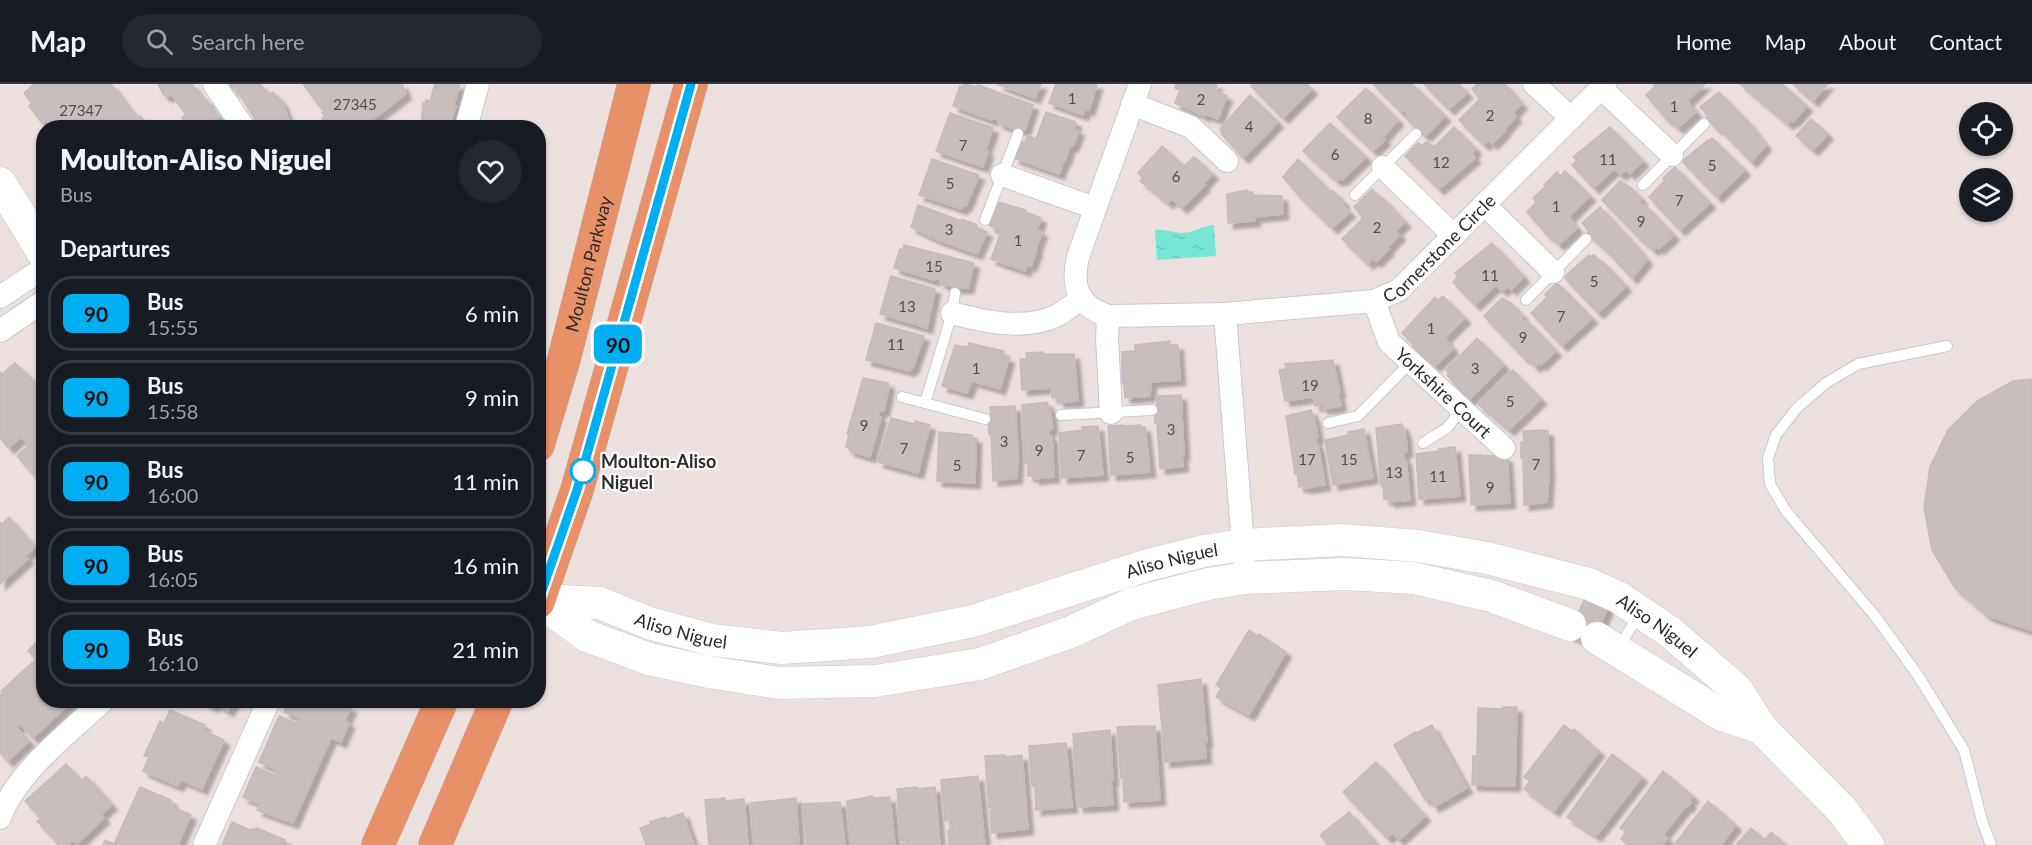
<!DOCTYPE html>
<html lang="en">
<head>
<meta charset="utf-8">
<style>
  :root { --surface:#171b24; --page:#242831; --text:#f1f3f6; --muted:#9ea1a6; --line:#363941 }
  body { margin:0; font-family:Lato,sans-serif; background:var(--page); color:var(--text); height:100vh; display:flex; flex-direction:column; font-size:22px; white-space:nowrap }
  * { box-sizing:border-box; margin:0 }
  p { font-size:20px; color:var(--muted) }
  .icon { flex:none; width:33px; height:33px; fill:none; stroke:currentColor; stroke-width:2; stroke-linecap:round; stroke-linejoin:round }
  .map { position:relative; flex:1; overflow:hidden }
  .sheet { position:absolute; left:36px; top:36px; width:510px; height:588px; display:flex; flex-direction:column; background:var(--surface); border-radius:24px; box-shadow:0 2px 4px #0004 }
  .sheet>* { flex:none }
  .badge { padding:0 12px; border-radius:9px; font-size:21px; line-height:39px }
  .tools { position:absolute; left:1959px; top:18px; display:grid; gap:12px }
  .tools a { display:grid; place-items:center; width:54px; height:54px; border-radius:50%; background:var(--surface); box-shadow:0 2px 4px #0004; font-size:30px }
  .map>.badge { position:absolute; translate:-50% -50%; box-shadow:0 0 0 3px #fff }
  h2 { padding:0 24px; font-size:22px; line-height:54px }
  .round { display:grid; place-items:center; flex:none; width:63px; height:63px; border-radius:32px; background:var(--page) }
  .summary { display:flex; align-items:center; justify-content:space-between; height:102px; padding:0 24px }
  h1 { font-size:28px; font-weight:800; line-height:45px }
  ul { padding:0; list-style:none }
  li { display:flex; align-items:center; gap:18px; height:75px; margin:0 12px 9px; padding:0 12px; border:3px solid var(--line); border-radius:24px }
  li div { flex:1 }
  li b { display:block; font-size:22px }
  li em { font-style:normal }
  li .badge { min-width:66px; font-weight:700; text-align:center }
  header { display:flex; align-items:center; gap:36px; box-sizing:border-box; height:84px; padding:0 30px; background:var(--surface); border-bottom:2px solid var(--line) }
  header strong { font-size:28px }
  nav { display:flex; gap:33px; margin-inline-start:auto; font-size:21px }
  .search { width:420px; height:54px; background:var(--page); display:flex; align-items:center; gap:15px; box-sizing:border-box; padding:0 21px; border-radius:33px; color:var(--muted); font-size:22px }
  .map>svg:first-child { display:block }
</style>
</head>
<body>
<header>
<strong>Map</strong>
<div class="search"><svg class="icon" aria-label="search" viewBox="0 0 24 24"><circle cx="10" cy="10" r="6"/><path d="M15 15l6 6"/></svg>Search here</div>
<nav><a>Home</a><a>Map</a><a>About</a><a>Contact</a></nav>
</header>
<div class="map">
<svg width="2032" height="761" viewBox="0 0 2032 761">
  <defs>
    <pattern id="water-ripples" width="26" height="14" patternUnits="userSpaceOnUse" patternTransform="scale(1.5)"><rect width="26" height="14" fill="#77e7d3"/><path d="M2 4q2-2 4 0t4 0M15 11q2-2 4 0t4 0" fill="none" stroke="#67c6b5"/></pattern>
    <filter id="shadow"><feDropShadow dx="5.5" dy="5.5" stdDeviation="1.5" flood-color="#0004"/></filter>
  </defs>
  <rect width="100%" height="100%" fill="#ece0de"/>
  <path fill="url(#water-ripples)" d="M1214,141L1216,172L1157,176L1155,146C1165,145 1171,148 1180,149C1191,150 1202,142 1214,141Z"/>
  <g fill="#c7bebd" stroke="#c7bbb8" stroke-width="1.5" filter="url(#shadow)">
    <path d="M34,0H40L42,2L44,0H111L135,32L137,31L140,33L141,32L148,44H52L46,36L42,39L29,22L32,19L24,9Z"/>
    <path d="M158,0H192L203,15L207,16L213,27L214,26L219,33L216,36L221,44H187L182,33L186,31L181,23L171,10L167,13L163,10Z"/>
    <path d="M260,0L269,11L273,8L282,18L287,30L286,31L290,38L285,41L287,44L260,43L237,6H233L230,1Z"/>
    <path d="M303,0H402L406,10L364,42L358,44H333L330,40L328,41L322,34L325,32L322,29L324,28Z"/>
    <path d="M435,0H460L454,20L456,23L453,29L450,43L421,44L423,19L425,20L426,16L430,17Z"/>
    <path d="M964,0L977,3L978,1L1033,21L1025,46L1014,45L998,39L999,36L993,34L992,36L953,22L960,2L963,3Z"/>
    <path d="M997,0H1041L1035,14Z"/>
    <path d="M1056,0H1097L1089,26L1085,25L1083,31L1049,19Z"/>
    <path d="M1176,0H1217L1215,6L1227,12L1218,35L1205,30V32L1175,19L1180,6L1175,4Z"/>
    <path d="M1253,0H1307L1312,5L1283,34L1251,2Z"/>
    <path d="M1373,0H1412L1445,32L1427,51H1424L1405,33L1408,31L1403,26L1401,28Z"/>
    <path d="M1424,0H1461L1460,1L1467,9L1449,25Z"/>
    <path d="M1477,0H1505L1522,20L1513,29L1516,33L1504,46L1505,47L1492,60L1489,56L1484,61L1459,36L1480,15L1472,5Z"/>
    <path d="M1653,0H1705L1687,17L1696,28L1678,44L1668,35L1667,36L1646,11L1655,2Z"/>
    <path d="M1740,0H1782L1807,22L1793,38L1791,36L1788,40Z"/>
    <path d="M1793,0H1828L1813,17Z"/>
    <path d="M1366,4L1398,36L1383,53L1385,56L1373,67L1337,33Z"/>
    <path d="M1719,8L1749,39L1766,61L1751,78L1719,44L1717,45L1706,33L1708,31L1700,23Z"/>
    <path d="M1250,11L1278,38L1243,74L1221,49L1222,48L1220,45Z"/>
    <path d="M1046,28L1076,38L1074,45L1079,47L1073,62H1070L1065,77L1064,76L1059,90L1014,74L1021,57L1025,58L1028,51L1036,55Z"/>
    <path d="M950,29L993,44L985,67H988L983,83L936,67Z"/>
    <path d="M1811,35L1828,50L1813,66L1796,52Z"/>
    <path d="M1330,39L1366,73L1342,96L1340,94L1337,97L1303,67Z"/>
    <path d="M1454,43L1476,65L1472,70L1475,74L1439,105L1405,72L1418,59L1422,62L1427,57L1434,63Z"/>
    <path d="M1610,43L1643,77L1630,90L1626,86L1621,91L1614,85L1594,104L1572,81L1577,76L1573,73Z"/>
    <path d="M1712,54L1745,86L1717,113L1682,77L1708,56L1709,57Z"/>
    <path d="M1162,62L1184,82L1194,73L1213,90L1203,100L1205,101L1182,124L1172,115L1168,119L1140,97L1143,94L1138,89Z"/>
    <path d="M932,75L979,91L966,122L964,121L962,125L919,111Z"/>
    <path d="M1298,75L1331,108L1333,107L1344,118L1342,120L1350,128L1332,144L1301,114L1283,93Z"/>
    <path d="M1675,83L1710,119L1680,146L1649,113L1665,96L1663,94Z"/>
    <path d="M1565,87L1590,112L1569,133L1577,144L1559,161L1549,151L1548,152L1527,128L1536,118L1533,114L1546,102L1544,101L1557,88L1560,92Z"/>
    <path d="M1620,97L1630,103L1642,115L1639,117L1644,122L1645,121L1674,151L1659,165L1657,163L1653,166L1644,157L1643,158L1602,116Z"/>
    <path d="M1372,105L1382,115L1383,114L1405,138L1396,147L1400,151L1387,164L1389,165L1376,178L1373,175L1368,180L1342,155L1363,134L1354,123Z"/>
    <path d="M1247,106V108H1253V111L1282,112L1283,130L1254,133L1255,137L1228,139L1227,110Z"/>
    <path d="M998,118L1026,126V128L1041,134L1037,146L1042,148L1036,165L1037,166L1031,182L1027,181L1025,187L991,175L1001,148L989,141Z"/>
    <path d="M918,121L962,137V135L977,141L976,144L987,148L977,170L936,155L911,143Z"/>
    <path d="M1600,123L1630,155L1647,176L1632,194L1609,169L1587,149L1589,147L1582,139Z"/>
    <path d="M1492,159L1524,193L1511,206L1508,202L1502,207L1496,201L1475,221L1453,198L1458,193L1455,189Z"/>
    <path d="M904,161L974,179L968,204H957L940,199L941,196L935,194L934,196L894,184L900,165L903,166Z"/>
    <path d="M1589,171L1590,173L1594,171L1601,178L1602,177L1626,202L1598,229L1564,193Z"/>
    <path d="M891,192L935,205L927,244L880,230Z"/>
    <path d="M1557,199L1592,234L1562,262L1531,229L1547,213L1545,210Z"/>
    <path d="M1443,212L1465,234L1445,254L1453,265L1435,282L1413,263L1414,261L1402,249L1435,213L1438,216Z"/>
    <path d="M1502,214L1511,219L1523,232L1521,234L1525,238L1527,237L1556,267L1541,281L1539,279L1535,283L1526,273L1525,275L1484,232Z"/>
    <path d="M876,239L924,252L913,284L911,283L910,287L866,276Z"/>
    <path d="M1477,254L1504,281L1469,316L1447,291L1449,289L1446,286Z"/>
    <path d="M1170,257V261H1178L1180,296L1151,298L1150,312L1125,314L1124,300H1122V268L1135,267V261Z"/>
    <path d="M969,259L1004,267L1003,272L1009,274L1000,305L972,297L967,309L942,302L955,261L968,263Z"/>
    <path d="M1043,268L1044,270H1074L1078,317L1059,318V313L1052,314L1051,304L1022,306L1020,275H1027L1026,269Z"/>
    <path d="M1333,276L1340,308H1338L1341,322L1323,325L1322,321L1315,322L1313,313L1285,317L1279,286L1286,285L1285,280Z"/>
    <path d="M15,279L37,300L36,302L38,304L35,307L44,317V403L17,372L29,361L21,353L9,364L0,354V288L2,290Z"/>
    <path d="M1513,286L1541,315L1509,346L1478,320Z"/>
    <path d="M863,294L888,299L889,302L884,327L881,326L878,332L881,333L870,373L850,367V365L846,363L849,350H847Z"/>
    <path d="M2032,295V547L1988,532L1955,504L1932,466L1924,424L1930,383L1948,346L1977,317L2013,297Z"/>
    <path d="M1181,311L1184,371L1182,372L1183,382L1160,385L1157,339H1155L1154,323L1157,322L1156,312Z"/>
    <path d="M1047,318L1051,329L1052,345L1049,346V352H1052L1054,393L1034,395L1033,392H1028V379H1025L1022,321Z"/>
    <path d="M1015,322L1018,366L1017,394L993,397L991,350H989L988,334H991L990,323Z"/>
    <path d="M1311,326L1315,337L1318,354H1315L1316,360H1318L1325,401L1305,404L1304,402L1299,403L1297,389L1295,390L1286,332Z"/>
    <path d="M891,334L914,340L915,337L930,341L918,389L878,378Z"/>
    <path d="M1402,340L1406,351L1407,368H1404V375H1406L1410,416L1389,418V415H1384L1383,402H1381L1376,344Z"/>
    <path d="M1124,341V342L1141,341V343H1145L1150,388L1111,391L1108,342Z"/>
    <path d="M1098,342L1103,391L1062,394L1059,349L1082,346V343Z"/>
    <path d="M1364,345L1373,394L1333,401L1325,356L1349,351L1348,348Z"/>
    <path d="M1541,346L1548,347L1549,390L1547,418L1524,421L1523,374H1521V358H1524L1523,347Z"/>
    <path d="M939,348L972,351V354H976L975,399L937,397Z"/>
    <path d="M1455,363L1460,412L1419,415L1416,370L1439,367V365Z"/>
    <path d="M1469,371L1503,372L1507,374L1510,419L1471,421Z"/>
    <path d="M9,433L35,463L25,472L28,475L0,500V438L2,440Z"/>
    <path d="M1586,511L1609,521L1592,561L1569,551Z"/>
    <path d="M1249,546L1258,552L1259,550L1286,568L1249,631L1216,613L1221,604L1216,601Z"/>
    <path d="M42,552L44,616L72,617L33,654L20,640L17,644L29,657L8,677L0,669V611L3,608L1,607L36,575L28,567Z"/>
    <path d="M1201,595L1207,658H1205L1206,674L1165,678L1158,601Z"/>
    <path d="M202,616H235L228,627L215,619L213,623Z"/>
    <path d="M289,616H333L351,624L345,637L349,639L341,658L331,654L293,739L257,726L260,720L243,713L256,683L274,691L276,685L259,678L279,632L297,640L299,634L284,628Z"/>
    <path d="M1503,623H1517L1515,702L1472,701L1473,672H1477L1478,624L1503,625Z"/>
    <path d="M170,626L205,641L203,646L224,656L202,705L181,696L178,702L143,687L149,673L144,672L160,637L164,639Z"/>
    <path d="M1432,641L1467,704L1434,723L1429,714L1425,716L1394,661L1415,648L1416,649Z"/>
    <path d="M1564,641L1572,647L1574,645L1599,667L1554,727L1524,705L1530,697L1524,693Z"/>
    <path d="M1136,642H1155L1160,716L1124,718L1123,696H1129L1128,694H1121L1117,643Z"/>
    <path d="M1110,646L1113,696H1107V698L1111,697L1113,721L1078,723L1073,650Z"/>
    <path d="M1066,659L1072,723L1036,726L1035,702H1032L1029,662Z"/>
    <path d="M1612,670L1642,693L1596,752L1567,733Z"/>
    <path d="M1005,671V673L1022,671L1028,745L992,749L990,727L996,726V724H989L985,672Z"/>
    <path d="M1376,678L1425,732L1399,756L1392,749L1387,754L1343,708Z"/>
    <path d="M66,680L81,697L86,692L112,721L101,730L104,734L77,760L73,756L68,761H59L37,737L41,734L25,717Z"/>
    <path d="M1663,687L1693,712L1689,718L1691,719L1687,723L1686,722L1663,751L1668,754L1662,761H1628L1621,755L1626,748L1620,744Z"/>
    <path d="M978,692L985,761H949L948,748L950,744H953L952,736L945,737L941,696Z"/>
    <path d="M140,703L171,716L173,723L191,731L178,761H103L105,756L114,760Z"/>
    <path d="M917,703V705L935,703L940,761H903V759H909V756L901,757L897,705Z"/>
    <path d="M872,712L873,714L890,713L895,761H851L847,717Z"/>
    <path d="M725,714V717L744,715L748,761H709L705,716Z"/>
    <path d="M796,714L799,761H754L751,719Z"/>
    <path d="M1708,717L1736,741L1721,761H1674Z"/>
    <path d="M840,718L845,761H807L803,720Z"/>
    <path d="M1349,728L1378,761H1328L1320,751Z"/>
    <path d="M683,729L694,761H646L640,744L651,740L650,738L665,733L666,735Z"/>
    <path d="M232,738L250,746L257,744L285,756L283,761H222Z"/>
    <path d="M1751,744L1765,756L1771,748L1786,761H1736Z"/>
  </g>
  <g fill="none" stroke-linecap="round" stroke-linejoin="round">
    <defs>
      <g id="lane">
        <path d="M1643,101L1704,40"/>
        <path d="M1355,111L1416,50"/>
        <path d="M985,136L1018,50"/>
        <path d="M1526,216L1586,155"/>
        <path d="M1947,262L1858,280L1826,299L1797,324L1776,351L1768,374L1770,400L1786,427L1875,532L1917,590L1964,666L1982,737L1991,761"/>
        <path d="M902,313L985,335"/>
        <path d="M925,319L952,229L955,209"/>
        <path d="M1061,331L1152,326"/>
        <path d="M1328,339L1358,332L1410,279"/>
        <path d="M1423,359L1447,344L1461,326"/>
        <path d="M1618,565L1639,530"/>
      </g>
      <g id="street">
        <path d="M214,0L244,44"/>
        <path id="s1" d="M1140,0L1078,173C1071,203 1078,222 1108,232L1225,230L1374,217L1399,206L1605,0"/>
        <path d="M1534,0L1571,34"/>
        <path d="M1601,4L1672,71"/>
        <path d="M1132,20L1191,43L1227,77"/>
        <path d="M466,44L478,0"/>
        <path d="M1383,83L1454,152"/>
        <path d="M1002,91L1095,124"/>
        <path d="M1484,120L1553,188"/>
        <path d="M0,213L44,184"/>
        <path id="s2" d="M1374,217L1389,258L1504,364"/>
        <path d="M952,229C984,238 1026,247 1058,231C1066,226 1074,220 1081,215"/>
        <path d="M1225,230L1244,475"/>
        <path d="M1108,232L1107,254L1111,329"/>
        <path d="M0,247L44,217"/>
        <path d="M0,734C16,688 69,649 104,616"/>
        <path d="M204,761L269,616"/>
      </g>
      <g id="secondary">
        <path d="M0,99L44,170"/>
        <path d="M538,516L587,552L649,575L709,588L779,599L875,597L980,580L1071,548L1131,520L1208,500L1245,494L1346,490L1414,494L1491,512L1570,541"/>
        <path id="s3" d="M539,516L600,519L649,539L712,556L782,564L870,558L973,537L1148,481L1204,467L1243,461L1342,456L1418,462L1487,474L1589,500L1618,513L1670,548L1736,605L1761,644L1842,726L1868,761"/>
        <path d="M1597,554L1720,630L1761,644"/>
      </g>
      <g id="primary">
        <path id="s4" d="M538,361L564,275L634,0"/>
        <path d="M538,518L577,406L691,0"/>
        <path d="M378,761L442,616"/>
        <path d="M435,761L497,616"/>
      </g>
    </defs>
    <use href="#lane" stroke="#c2cbd1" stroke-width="12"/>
    <use href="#street" stroke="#c2cbd1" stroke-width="24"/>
    <use href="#secondary" stroke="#c2cbd1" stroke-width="33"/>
    <use href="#primary" stroke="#bfbfbf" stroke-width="34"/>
    <use href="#lane" stroke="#fff" stroke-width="10"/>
    <use href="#street" stroke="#fff" stroke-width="22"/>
    <use href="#secondary" stroke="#fff" stroke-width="32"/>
    <use href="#primary" stroke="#e89067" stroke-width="33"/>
  </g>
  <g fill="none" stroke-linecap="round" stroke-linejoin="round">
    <defs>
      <path id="line" d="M538,518L577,406L691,0"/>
    </defs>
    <use href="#line" stroke="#fff" stroke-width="14"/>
    <use href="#line" stroke="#00aff2" stroke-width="9"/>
  </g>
  <circle fill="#fff" stroke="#00aff2" stroke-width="3" cx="583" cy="387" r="12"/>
  <g text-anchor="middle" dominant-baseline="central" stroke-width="4.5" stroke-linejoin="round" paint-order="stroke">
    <g font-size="15" fill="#525050">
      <text x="1072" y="14">1</text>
      <text x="1201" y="15">2</text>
      <text x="355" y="20">27345</text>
      <text x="1674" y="22">1</text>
      <text x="81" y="26">27347</text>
      <text x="1490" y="31">2</text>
      <text x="1368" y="34">8</text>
      <text x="1249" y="42">4</text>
      <text x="963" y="61">7</text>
      <text x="1335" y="70">6</text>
      <text x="1608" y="75">11</text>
      <text x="1441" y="78">12</text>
      <text x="1712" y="81">5</text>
      <text x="1176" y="92">6</text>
      <text x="950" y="99">5</text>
      <text x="1679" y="116">7</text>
      <text x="1556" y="122">1</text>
      <text x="1641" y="137">9</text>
      <text x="1377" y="143">2</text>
      <text x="949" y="145">3</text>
      <text x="1018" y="156">1</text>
      <text x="934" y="182">15</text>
      <text x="1490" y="191">11</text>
      <text x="1594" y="197">5</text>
      <text x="907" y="222">13</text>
      <text x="1561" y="232">7</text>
      <text x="1431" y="244">1</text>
      <text x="1523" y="253">9</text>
      <text x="896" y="260">11</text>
      <text x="976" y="284">1</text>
      <text x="1475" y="284">3</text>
      <text x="1310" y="301">19</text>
      <text x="1510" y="317">5</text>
      <text x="864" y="341">9</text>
      <text x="1171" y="345">3</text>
      <text x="1004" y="357">3</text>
      <text x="904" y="364">7</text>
      <text x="1039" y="366">9</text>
      <text x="1081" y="371">7</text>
      <text x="1130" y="373">5</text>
      <text x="1307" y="375">17</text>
      <text x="1349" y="375">15</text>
      <text x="1536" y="380">7</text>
      <text x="957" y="381">5</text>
      <text x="1394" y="388">13</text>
      <text x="1438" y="392">11</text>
      <text x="1490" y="403">9</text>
    </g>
    <g font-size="18" fill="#2b2b2b" stroke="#fff">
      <text stroke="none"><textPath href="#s1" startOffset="610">Cornerstone Circle</textPath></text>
      <text stroke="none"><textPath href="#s4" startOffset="188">Moulton Parkway</textPath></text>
      <text stroke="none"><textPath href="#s2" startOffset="118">Yorkshire Court</textPath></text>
      <text stroke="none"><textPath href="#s3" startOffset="651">Aliso Niguel</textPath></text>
      <text stroke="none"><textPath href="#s3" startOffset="1155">Aliso Niguel</textPath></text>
      <text stroke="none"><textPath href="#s3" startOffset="147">Aliso Niguel</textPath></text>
    </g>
    <g font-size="18" font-weight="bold" fill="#2b2b2b" stroke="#fff" text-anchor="start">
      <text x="601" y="377">Moulton-Aliso<tspan x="601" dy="21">Niguel</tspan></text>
    </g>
  </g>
</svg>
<div class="tools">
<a><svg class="icon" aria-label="locate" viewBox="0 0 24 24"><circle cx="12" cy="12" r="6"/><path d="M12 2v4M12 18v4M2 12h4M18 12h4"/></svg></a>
<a><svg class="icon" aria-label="layers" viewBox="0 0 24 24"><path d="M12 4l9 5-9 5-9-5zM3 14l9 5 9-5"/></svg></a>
</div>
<b class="badge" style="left:618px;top:260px;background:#00aff2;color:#111">90</b>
<section class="sheet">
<div class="summary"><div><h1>Moulton-Aliso Niguel</h1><p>Bus</p></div><a class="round"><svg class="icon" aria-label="heart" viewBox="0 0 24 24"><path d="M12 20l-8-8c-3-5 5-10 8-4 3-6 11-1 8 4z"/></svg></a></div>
<h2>Departures</h2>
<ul>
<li><span class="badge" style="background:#00aff2;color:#111">90</span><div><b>Bus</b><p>15:55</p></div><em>6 min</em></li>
<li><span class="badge" style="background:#00aff2;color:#111">90</span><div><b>Bus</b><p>15:58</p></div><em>9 min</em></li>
<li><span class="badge" style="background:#00aff2;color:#111">90</span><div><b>Bus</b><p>16:00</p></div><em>11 min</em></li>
<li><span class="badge" style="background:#00aff2;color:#111">90</span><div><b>Bus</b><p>16:05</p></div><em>16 min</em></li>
<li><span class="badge" style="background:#00aff2;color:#111">90</span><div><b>Bus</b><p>16:10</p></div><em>21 min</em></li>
</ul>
</section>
</div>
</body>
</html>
